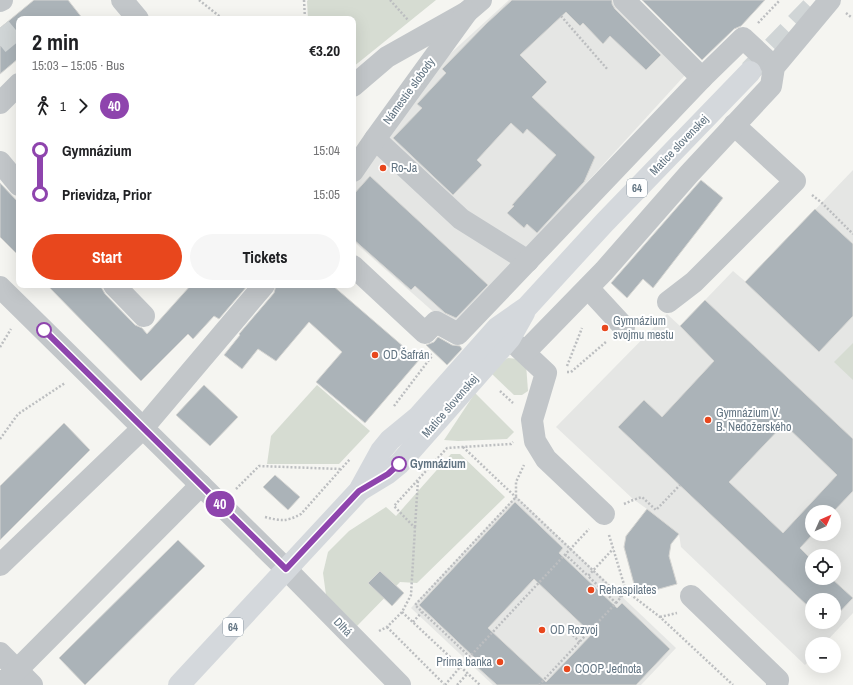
<!DOCTYPE html>
<html lang="en">
<head>
<meta charset="utf-8">
<style>
  :root { --surface:#fff; --page:#f6f6f6; --text:#202124; --muted:#757577; --accent:#e8471d }
  body { margin:0; font-family:"Archivo Narrow",sans-serif; background:var(--page); color:var(--text); height:100vh; display:flex; flex-direction:column; font-size:15px; white-space:nowrap }
  * { box-sizing:border-box; margin:0 }
  p { font-size:13px; color:var(--muted) }
  .icon { flex:none; width:22px; height:22px; fill:none; stroke:currentColor; stroke-width:2; stroke-linecap:round; stroke-linejoin:round }
  .map { position:relative; flex:1; overflow:hidden }
  .panel { position:absolute; left:16px; top:16px; width:340px; height:272px; display:flex; flex-direction:column; background:var(--surface); border-radius:8px; box-shadow:0 4px 16px #0002 }
  .panel>* { flex:none }
  .badge { padding:0 8px; border-radius:13px; font-size:14px; line-height:26px }
  .needle { width:26px; rotate:45deg }
  .tools { position:absolute; left:805px; top:505px; display:grid; gap:8px }
  .tools a { display:grid; place-items:center; width:36px; height:36px; border-radius:50%; background:var(--surface); box-shadow:0 4px 16px #0002; font-size:20px }
  .map>.badge { position:absolute; translate:-50% -50%; box-shadow:0 0 0 2px #fff }
  .legs { display:flex; align-items:center; gap:6px; height:44px; padding:0 16px; font-size:13px }
  .legs p { margin-inline-start:auto }
  .summary { display:flex; align-items:center; justify-content:space-between; height:68px; padding:0 16px }
  h1 { font-size:22px; font-weight:700; line-height:30px }
  .cta { display:flex; gap:8px; margin-top:auto; padding:8px 16px }
  .cta a { flex:1; height:46px; border-radius:24px; background:var(--accent); color:#fff; font-size:16px; font-weight:700; line-height:46px; text-align:center }
  .cta a+a { background:var(--page); color:var(--text) }
  ul { padding:0 16px; list-style:none }
  li { display:flex; align-items:center; gap:14px; height:44px; font-size:15px }
  li i { display:grid; place-items:center; width:6px; height:100%; margin:0 5px; background:currentColor }
  li i::after { content:''; width:10px; height:10px; margin:-5px; border:3px solid; border-radius:50%; background:var(--surface) }
  li p { margin-inline-start:auto }
  li:first-child i { background:linear-gradient(#0000 50%,currentColor 0) }
  li:last-child i { background:linear-gradient(currentColor 50%,#0000 0) }
  .map>svg:first-child { display:block }
</style>
</head>
<body>
<div class="map">
<svg width="853" height="685" viewBox="0 0 853 685">
  <rect width="100%" height="100%" fill="#f5f5f1"/>
  <g fill="#e5e6e4" fill-rule="evenodd">
    <path d="M509,0H610L686,74L453,329L353,241V185L429,73Z"/>
    <path d="M853,170V613L824,644H812V657L805,665L681,547L679,534L647,509L633,499L556,427L667,314L680,326L733,271L746,282ZM812,512H834V534H812ZM812,556H834V578H812ZM812,600H834V622H812Z"/>
    <path d="M516,496L676,648L641,685H493L411,608Z"/>
  </g>
  <g fill="#d6dcd2">
    <path d="M308,0H436L353,67V19H308L307,1Z"/>
    <path d="M853,343V380L834,362Z"/>
    <path d="M508,358L518,359L526,364L528,391L522,395H514L492,374L498,364Z"/>
    <path d="M317,385L370,431L339,464H267L271,436Z"/>
    <path d="M475,393L514,432L507,439L458,441L444,440Z"/>
    <path d="M451,454H460L505,497L417,583L400,582L357,626L326,595L323,573L328,552L349,531L386,507L396,516Z"/>
  </g>
  <g fill="#abb3b8" stroke="#d6d6d3" fill-rule="evenodd">
    <path d="M34,0H68L83,19H19V58L0,74V28Z"/>
    <path d="M512,0H612V4L615,9L661,55L646,70L610,36L603,44L583,23L580,26L566,12L520,55L547,82L532,97L595,157L584,182L537,233L527,224L524,228L507,213L514,206L512,205L556,155L527,129L523,134L511,123L477,160L482,165L453,195L393,138L422,108L417,104L446,73L442,69L487,23Z"/>
    <path d="M642,0H765L741,26L734,29L702,60Z"/>
    <path d="M370,176L488,285L456,318L445,313L415,286L411,290L353,239V195Z"/>
    <path d="M701,180L723,198L653,288L643,279L627,298L611,283Z"/>
    <path d="M0,183L19,203V256L0,237Z"/>
    <path d="M815,209L853,244V316L819,352L745,282Z"/>
    <path d="M47,285H100L105,294L135,325L142,328L147,334L191,285H248L219,319L214,316L193,339L188,334L141,381Z"/>
    <path d="M276,285H332L419,360L365,423L316,382L342,352L309,322L276,361L258,349L242,369L224,355L240,335L239,334L274,293Z"/>
    <path d="M705,300L853,439V491L833,512H812L813,534L800,548L812,560V578H831L853,598L834,618V600H812V610L618,427L644,400L662,417L714,361L680,326ZM784,424L837,475L783,533L729,482Z"/>
    <path d="M438,337L452,345L460,346L462,349L447,365L426,345L434,342Z"/>
    <path d="M204,385L238,417L210,446L176,415Z"/>
    <path d="M64,423L90,450L0,540V486Z"/>
    <path d="M275,475L300,497L288,510L263,487Z"/>
    <path d="M515,502L563,548L559,553L617,608L622,603L670,649L636,685H497L476,666V659L419,605ZM534,579L592,634L546,682L488,628Z"/>
    <path d="M647,509L679,534L671,544L669,556L677,584L637,595L624,547L626,536Z"/>
    <path d="M178,540L205,566L85,685L59,658Z"/>
    <path d="M380,571L404,593L392,606L368,583Z"/>
  </g>
  <g fill="none" stroke-linecap="round" stroke-linejoin="round">
    <path stroke="#d0d5d6" stroke-width="22" stroke-dasharray="22 11" stroke-linecap="butt" d="M0,28L19,51"/>
    <path stroke="#d0d5d6" stroke-width="22" stroke-dasharray="22 11" stroke-linecap="butt" d="M750,71L817,2"/>
    <g stroke="#bcbec0" stroke-width="2.5" stroke-dasharray="2 2" stroke-linecap="butt">
      <path d="M199,0L223,19"/>
      <path d="M304,0L305,19"/>
      <path d="M390,0L408,20"/>
      <path d="M846,13L851,17"/>
      <path d="M561,16L608,70"/>
      <path d="M758,23L780,0"/>
      <path d="M812,195L821,202L853,234"/>
      <path d="M0,347L11,329"/>
      <path d="M567,366L582,328"/>
      <path d="M567,372H571L607,341"/>
      <path d="M500,391L513,403"/>
      <path d="M394,406L432,356L430,354"/>
      <path d="M0,439L18,414L65,383"/>
      <path d="M463,447L621,597"/>
      <path d="M236,489L259,466L340,469"/>
      <path d="M624,504L633,500L642,497L656,510L680,485"/>
      <path d="M265,517C281,521 286,522 301,514L350,459"/>
      <path d="M415,527L418,480"/>
      <path d="M609,535L626,591L660,617L733,685"/>
      <path d="M565,556L566,555L588,576"/>
      <path d="M616,603L626,591"/>
      <path d="M402,612L480,685"/>
      <path d="M660,617L677,613"/>
      <path d="M413,622L422,612"/>
      <path d="M387,627L444,684"/>
      <path d="M379,631L387,627L402,612L411,595L415,528L394,506L447,448L511,444L513,442"/>
      <path d="M580,642L566,629L571,624L584,636"/>
      <path d="M470,657L415,605L516,497V482L524,465"/>
      <path d="M445,685L461,666L589,529"/>
      <path d="M457,685L468,673"/>
      <path d="M539,685L616,603L588,576L613,549"/>
    </g>
    <g stroke="#c2c6c9" stroke-width="22">
      <path d="M122,0L138,19"/>
      <path d="M624,0L702,78"/>
      <path d="M0,1L2,0"/>
      <path d="M353,86L387,57L467,12L481,0"/>
      <path d="M0,103L19,84"/>
      <path d="M375,139L461,219L528,261"/>
      <path d="M0,162L19,185"/>
      <path d="M353,171L375,139L467,12"/>
      <path d="M353,266L425,333L436,322L458,334L702,78L743,38L774,67"/>
      <path d="M114,285L144,316"/>
      <path d="M0,287L286,569L400,685"/>
      <path d="M588,288L624,327"/>
      <path d="M668,302L694,282L795,181L734,125"/>
      <path d="M513,342L546,373L532,420L535,441L546,459L604,514"/>
      <path d="M525,352L604,271L689,174L771,86L774,67L830,0"/>
      <path d="M0,565L143,428L264,285"/>
      <path d="M691,596L778,680L777,685"/>
      <path d="M0,653L32,685"/>
      <path d="M0,681L4,682L17,670L201,485"/>
    </g>
    <g stroke="#d4d8dc" stroke-width="22">
      <path d="M360,490L388,473L399,464L510,338L524,313"/>
      <path d="M179,685L359,491L381,451L390,440L418,417L497,328L527,307L605,222L750,72"/>
    </g>
  </g>
  <g fill="none" stroke-linecap="round" stroke-linejoin="round">
    <defs>
      <path id="line-1" d="M44,330L286,569L359,491L388,474L399,464"/>
    </defs>
    <use href="#line-1" stroke="#fff" stroke-width="9"/>
    <use href="#line-1" stroke="#8e44ad" stroke-width="6"/>
  </g>
  <g fill="#e8471d" stroke="#fff" stroke-width="1.5">
    <circle cx="383" cy="168" r="4"/>
    <circle cx="605" cy="328" r="4"/>
    <circle cx="375" cy="355" r="4"/>
    <circle cx="708" cy="420" r="4"/>
    <circle cx="591" cy="590" r="4"/>
    <circle cx="542" cy="630" r="4"/>
    <circle cx="500" cy="662" r="4"/>
    <circle cx="567" cy="669" r="4"/>
  </g>
  <g fill="#fff" stroke="#8e44ad" stroke-width="2">
    <circle cx="44" cy="330" r="7"/>
    <circle cx="399" cy="464" r="7"/>
  </g>
  <g text-anchor="middle" dominant-baseline="central" stroke-width="4" stroke-linejoin="round" paint-order="stroke">
    <g fill="#fff" stroke="#929ea8" stroke-width="1">
      <rect x="627" y="179" width="20" height="18" rx="3"/>
      <rect x="223" y="618" width="20" height="18" rx="3"/>
    </g>
    <g font-size="11" font-weight="bold" fill="#637583">
      <text x="637" y="188">64</text>
      <text x="233" y="627">64</text>
    </g>
    <g font-size="12" fill="#637583" stroke="#fff">
      <text transform="translate(409 91) rotate(-54)">Námestie slobody</text>
      <text transform="translate(679 145) rotate(-46)">Matice slovenskej</text>
      <text transform="translate(450 406) rotate(-49)">Matice slovenskej</text>
      <text transform="translate(343 627) rotate(46)">Dlhá</text>
    </g>
    <g font-size="12" fill="#637583" stroke="#fff" text-anchor="start">
      <text x="391" y="168">Ro-Ja</text>
      <text x="613" y="321">Gymnázium<tspan x="613" dy="14">svojmu mestu</tspan></text>
      <text x="383" y="355">OD Šafrán</text>
      <text x="716" y="413">Gymnázium V.<tspan x="716" dy="14">B. Nedožerského</tspan></text>
      <text x="599" y="590">Rehaspilates</text>
      <text x="550" y="630">OD Rozvoj</text>
      <text x="492" y="662" text-anchor="end">Prima banka</text>
      <text x="575" y="669">COOP Jednota</text>
    </g>
    <g font-size="12" font-weight="bold" fill="#637583" stroke="#fff" text-anchor="start">
      <text x="410" y="464">Gymnázium</text>
    </g>
  </g>
</svg>
<div class="tools">
<a><svg class="needle" viewBox="-14 -14 28 28"><path d="M0-13l5 13h-10z" fill="#e53935"/><path d="M0 13l5-13h-10z" fill="#757577"/></svg></a>
<a><svg class="icon" aria-label="locate" viewBox="0 0 24 24"><circle cx="12" cy="12" r="6"/><path d="M12 2v4M12 18v4M2 12h4M18 12h4"/></svg></a>
<a>+</a>
<a>−</a>
</div>
<b class="badge" style="left:220px;top:504px;background:#8e44ad;color:#fff">40</b>
<section class="panel">
<div class="summary"><div><h1>2 min</h1><p>15:03 – 15:05 · Bus</p></div><b>€3.20</b></div>
<div class="legs"><svg class="icon" aria-label="walk" viewBox="0 0 24 24"><circle cx="13" cy="4" r="2"/><path d="M13 8l-2 6 4 7M11 14l-3 7M7 12l3-4h3l4 4"/></svg>1<svg class="icon" aria-label="forward" viewBox="0 0 24 24"><path d="M9 5l7 7-7 7"/></svg><b class="badge" style="background:#8e44ad;color:#fff">40</b></div>
<ul>
<li><i style="color:#8e44ad"></i><b>Gymnázium</b><p>15:04</p></li>
<li><i style="color:#8e44ad"></i><b>Prievidza, Prior</b><p>15:05</p></li>
</ul>
<div class="cta"><a>Start</a><a>Tickets</a></div>
</section>
</div>
</body>
</html>
